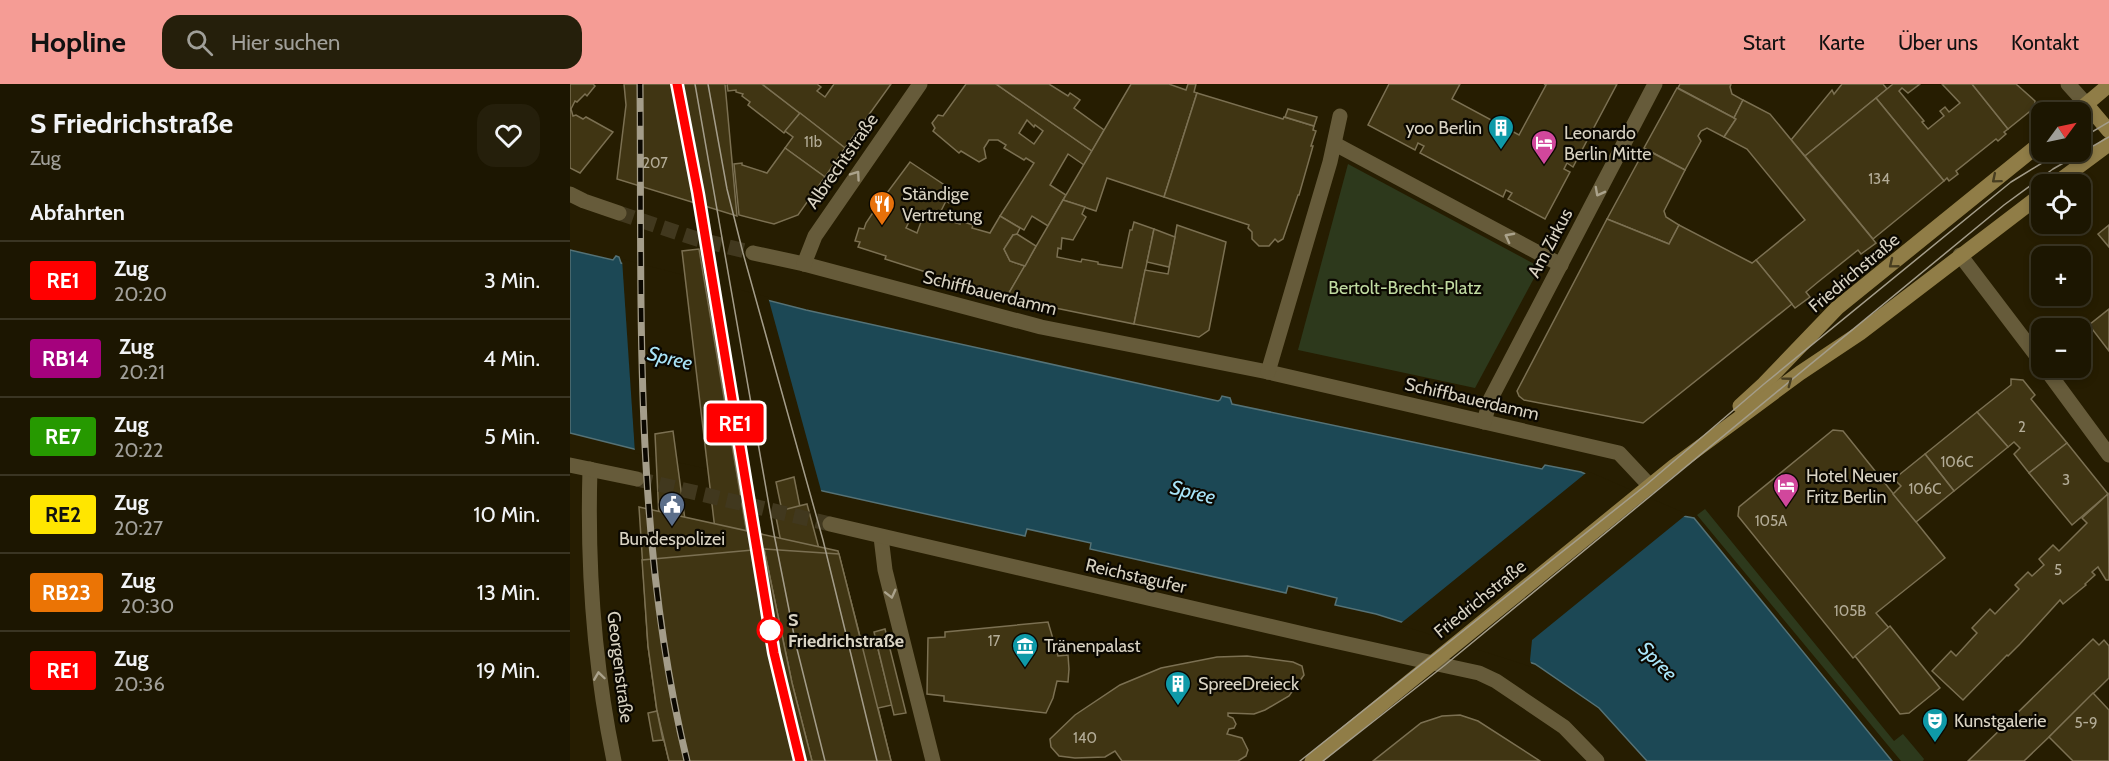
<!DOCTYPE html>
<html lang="de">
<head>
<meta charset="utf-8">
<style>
  :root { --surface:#1c1601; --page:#251f0b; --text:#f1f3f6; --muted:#a09f99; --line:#3a3523; --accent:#f59c95 }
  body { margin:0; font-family:Cabin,sans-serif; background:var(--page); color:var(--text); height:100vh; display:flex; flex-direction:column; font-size:22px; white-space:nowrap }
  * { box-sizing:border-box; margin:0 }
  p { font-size:20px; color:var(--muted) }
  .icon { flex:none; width:33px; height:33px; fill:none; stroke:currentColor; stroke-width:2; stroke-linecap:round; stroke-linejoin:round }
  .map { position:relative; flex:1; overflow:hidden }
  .panel { display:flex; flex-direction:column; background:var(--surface); width:570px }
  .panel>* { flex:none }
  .badge { padding:0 12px; border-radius:4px; font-size:21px; line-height:39px }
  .needle { width:39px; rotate:57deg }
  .fabs { position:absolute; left:1461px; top:18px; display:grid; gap:12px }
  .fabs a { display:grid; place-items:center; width:60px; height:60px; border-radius:12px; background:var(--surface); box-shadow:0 3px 9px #0003,0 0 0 2px var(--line); font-size:30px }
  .map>.badge { position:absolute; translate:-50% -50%; box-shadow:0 0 0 3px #fff }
  h2 { padding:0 30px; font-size:22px; line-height:54px }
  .round { display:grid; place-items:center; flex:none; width:63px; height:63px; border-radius:18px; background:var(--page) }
  .head { display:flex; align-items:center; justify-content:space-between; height:102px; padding:0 30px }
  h1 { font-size:28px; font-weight:700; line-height:45px }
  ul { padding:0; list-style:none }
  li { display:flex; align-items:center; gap:18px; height:78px; padding:0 30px; border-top:2px solid var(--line) }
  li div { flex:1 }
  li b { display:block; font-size:22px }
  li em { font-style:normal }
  li .badge { min-width:66px; font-weight:700; text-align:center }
  header { display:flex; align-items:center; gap:36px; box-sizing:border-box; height:84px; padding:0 30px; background:var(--accent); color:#111 }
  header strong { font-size:28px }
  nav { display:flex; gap:33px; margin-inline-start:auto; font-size:21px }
  .search { width:420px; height:54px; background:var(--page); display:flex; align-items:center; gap:15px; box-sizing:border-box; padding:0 21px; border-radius:18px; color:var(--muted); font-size:22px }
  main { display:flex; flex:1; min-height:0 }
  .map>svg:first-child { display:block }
</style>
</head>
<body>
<header>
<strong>Hopline</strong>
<div class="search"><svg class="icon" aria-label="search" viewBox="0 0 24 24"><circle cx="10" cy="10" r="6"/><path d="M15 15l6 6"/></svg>Hier suchen</div>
<nav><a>Start</a><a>Karte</a><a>Über uns</a><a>Kontakt</a></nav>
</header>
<main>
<section class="panel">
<div class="head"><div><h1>S Friedrichstraße</h1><p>Zug</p></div><a class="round"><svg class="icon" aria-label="heart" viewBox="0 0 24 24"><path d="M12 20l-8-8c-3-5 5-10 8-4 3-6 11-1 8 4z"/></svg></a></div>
<h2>Abfahrten</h2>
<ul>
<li><span class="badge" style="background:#f00;color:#fff">RE1</span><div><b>Zug</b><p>20:20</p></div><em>3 Min.</em></li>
<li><span class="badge" style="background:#a5027d;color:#fff">RB14</span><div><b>Zug</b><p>20:21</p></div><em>4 Min.</em></li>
<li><span class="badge" style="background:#269900;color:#fff">RE7</span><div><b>Zug</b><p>20:22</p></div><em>5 Min.</em></li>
<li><span class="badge" style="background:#ffe600;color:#111">RE2</span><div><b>Zug</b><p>20:27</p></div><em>10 Min.</em></li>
<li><span class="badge" style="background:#eb7405;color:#fff">RB23</span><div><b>Zug</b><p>20:30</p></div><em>13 Min.</em></li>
<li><span class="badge" style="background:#f00;color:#fff">RE1</span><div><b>Zug</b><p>20:36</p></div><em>19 Min.</em></li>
</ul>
</section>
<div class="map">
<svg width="1539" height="677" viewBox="0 0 1539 677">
  <rect width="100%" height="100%" fill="#261d01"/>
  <g fill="#2d391c">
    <path d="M778,80L970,183L905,304L728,266Z"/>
    <path d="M1135,425L1324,657L1333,650L1354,675L1353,677H1331L1127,431Z"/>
  </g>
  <path fill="#1c4855" stroke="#557276" stroke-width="1.5" d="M0,166L43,176L46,172L49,173L51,179L236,226L648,317L650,316L652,312L660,314L662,320L972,385L975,381L1011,388L1113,432L1124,434L1322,677H1077L1029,624L965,580L806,530L765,521L767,514L718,502L716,509L520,465L521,459L457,445L455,452L64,365L0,349Z"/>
  <g fill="#261d01">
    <path d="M52,175L198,213L252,410L65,369Z"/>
    <path d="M1015,386L1117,430L962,556L960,576L962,583L827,540H830L1016,389L1013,387Z"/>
  </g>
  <g fill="#403513" stroke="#7b7052" stroke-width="1.5" fill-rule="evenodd">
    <path d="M0,0H23L25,2L17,12L15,10L7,18L5,17L1,25L3,32L6,31L13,35L16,33L43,48L10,89L0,84Z"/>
    <path d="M54,0H155L167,132L47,95L56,21Z"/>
    <path d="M157,0H192L230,29L214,49L178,21L180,18L172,12L173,10L166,8V6L158,7Z"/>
    <path d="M192,0H247L251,3L247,7L255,13L264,0H321L275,64Z"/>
    <path d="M396,0H426L522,67L514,81L498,70L480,101L496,111L478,142L462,132L454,146L430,132L464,79L456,74L454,76L434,64L436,61L428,56H419L414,64L416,74L409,78L391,67L389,69L363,47L365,44L362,39L368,31L373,32ZM457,36L464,43L465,41L473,47L464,60L449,49Z"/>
    <path d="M426,0H479L498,12L500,9L510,16L504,24L534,46L522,67Z"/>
    <path d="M561,0H599L616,6L618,0H626L624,8L627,9L594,113L537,94L526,127L493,116Z"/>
    <path d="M819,0H890L882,15L949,51L976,1L974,0H1047L1003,83L997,79L994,85L1000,88L975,135L938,115L942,109L936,106L933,113L850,69L854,62L848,59L845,66L798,41Z"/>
    <path d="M1110,0H1161L1160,3L1162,10L1173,16L1164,34L1108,4Z"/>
    <path d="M1272,0H1313L1317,5L1235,72L1221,56L1262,6L1264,10Z"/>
    <path d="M1323,0H1350L1338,9L1332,4L1329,7L1354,37L1352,38L1358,45L1374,32L1370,27L1375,23L1379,28L1390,19L1372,0H1402L1438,45L1434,48L1436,50L1428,57L1426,55L1386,87L1388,90L1379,97L1377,94L1374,97L1306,14Z"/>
    <path d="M1402,0H1446L1465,17L1464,24L1438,45Z"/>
    <path d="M1107,4L1166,35L1154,53L1137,44L1131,47L1128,52L1131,57L1115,86L1074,64Z"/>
    <path d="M627,9L713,35L714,33L744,42L743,46L746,47L741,62H743L729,111H728L713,155L708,158L705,155L699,162H689L682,155V148L678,144L679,141L594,113Z"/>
    <path d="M1306,14L1374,97L1303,155L1235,72Z"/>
    <path d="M1173,16L1200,30L1306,159L1291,170L1288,166L1248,198L1236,208L1240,213L1225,224L1186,176L1235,136L1177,65L1154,53L1166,35L1164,34Z"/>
    <path d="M718,25L747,33L744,42L715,33Z"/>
    <path d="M230,29L275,64L255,93L215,64L223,53L215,47Z"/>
    <path d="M215,64L255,93L228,131L204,140L169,131L164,80L172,79V81L197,89Z"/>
    <path d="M1075,65L1115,86L1094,127L1096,133L1109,141L1099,160L1037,135Z"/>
    <path d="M340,78L385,108L379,119L376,117L368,133L390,140L391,137L403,141L402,144L420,149L430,132L450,144L446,152L443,151L434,165L440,177L455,182L436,214L390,199L389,204L357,194L359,189L315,175L316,172L288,163L290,158L285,157L289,144L294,145L296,139L308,121L307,116L310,112L317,109ZM341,134L351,138L347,149L336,144Z"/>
    <path d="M493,116L515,123L512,130L516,133L503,156L492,154L491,165L488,164L487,173L511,178L512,175L528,178V180L552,184L560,146H562L564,138L584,145L564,240L436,214Z"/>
    <path d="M1037,135L1099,160L1109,141L1182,179L1186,176L1222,220L1073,339L954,316L949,312L947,307Z"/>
    <path d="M607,141L656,158L639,246L629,253L564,240L575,186L598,190Z"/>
    <path d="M1539,141V163L1528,150Z"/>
    <path d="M584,145L605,153L599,183L577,178Z"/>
    <path d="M447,150L466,162L455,182L440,177L434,165L443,151Z"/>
    <path d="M129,165L180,468L148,471L112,167Z"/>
    <path d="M1539,225V267L1519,241Z"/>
    <path d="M1441,295L1453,296L1465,311L1461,315L1497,359L1459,389L1444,370L1450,364L1444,358L1438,363L1407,328L1441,301Z"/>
    <path d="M1407,328L1438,363L1384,407L1355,370Z"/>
    <path d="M1263,346L1273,347L1375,474L1306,529L1319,544L1283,574L1168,432L1169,423Z"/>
    <path d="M103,347L120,473L91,476L85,350Z"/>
    <path d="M1497,359L1538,410L1502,441L1459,389Z"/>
    <path d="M1355,370L1384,407L1346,438L1323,410L1331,402L1324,395Z"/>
    <path d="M224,393L230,423L212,427L206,398Z"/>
    <path d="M1538,410L1539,496H1536L1528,483L1522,488L1525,491L1515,500L1516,501L1493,520L1490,516L1450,560L1438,572L1437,571L1393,616L1362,587L1381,567L1386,572L1407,549L1402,544L1420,525L1425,530L1449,505L1445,501L1458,488L1462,492L1474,481L1469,475L1483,461L1489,467L1517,439L1512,434Z"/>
    <path d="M237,420L255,487L218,494L205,428Z"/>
    <path d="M69,423L268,467L292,560L306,557L322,621L308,624L321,677H99L87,627L78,562Z"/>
    <path d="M194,465L269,470L321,677H242L222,599Z"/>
    <path d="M194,465L222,599L242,677H99L87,627L78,562L72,476Z"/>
    <path d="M478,538L488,572L498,571L499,585L498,598L487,597L483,614L476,629L374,617V612L357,610L358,554L375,553V548Z"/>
    <path d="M1320,542L1370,604L1339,629L1330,630L1285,572Z"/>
    <path d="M315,545L336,629L324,631L304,548Z"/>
    <path d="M1523,555L1529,561L1534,556L1539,562V594L1479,653L1454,677H1398Z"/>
    <path d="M677,572L723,578L732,582L734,591L719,612L695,626L684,630L658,629V632L663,634L666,640L664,644L659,645L657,650L672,654L678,666L676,672L668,677H552L545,667L535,673L505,674L489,672L481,663L480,655L505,631L550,601L591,584L647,573Z"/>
    <path d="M1523,609L1539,626V677H1503L1479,653Z"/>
    <path d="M87,627L93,656L83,657L78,629Z"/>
    <path d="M890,631L908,637L970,677H803L851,639L872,632Z"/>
  </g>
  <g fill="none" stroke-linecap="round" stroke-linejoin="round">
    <path stroke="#41381e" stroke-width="15" stroke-dasharray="15 8" stroke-linecap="butt" d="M49,129L127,155L183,169"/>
    <path stroke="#41381e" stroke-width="15" stroke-dasharray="15 8" stroke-linecap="butt" d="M67,395L260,440"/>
    <g stroke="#665b3a" stroke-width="15">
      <path d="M765,60L991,181"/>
      <path d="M0,110L14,117L49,129"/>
      <path d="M183,169L234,180L471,243L698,288L1049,369L1080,402"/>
      <path d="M1390,171L1472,279"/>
      <path d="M234,180L245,152L350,0"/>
      <path d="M1475,284L1539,371"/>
      <path d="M698,288L760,78L770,32"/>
      <path d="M914,338L920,316L1085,0"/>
      <path d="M20,385C17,484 24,581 44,677"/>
      <path d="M311,453L315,486L363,677"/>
      <path d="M863,579L909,589L926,597L994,643L1027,677"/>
    </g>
    <g stroke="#665b3a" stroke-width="15">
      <path d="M1498,0L1517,21"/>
      <path d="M0,381L67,395"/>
      <path d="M260,440L742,552L863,579"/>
    </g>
    <g stroke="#907d47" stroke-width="15">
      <path d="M1517,21L1539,47"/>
      <path d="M1507,28L1539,1"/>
      <path d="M1485,100L1539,60"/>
      <path d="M1170,322L1194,300L1267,224L1472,58"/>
      <path d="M742,677L1103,383L1230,289L1290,249L1472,110"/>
    </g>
    <g stroke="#a49d8a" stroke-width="1.5">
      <path d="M125,0L204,450L226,561L255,677"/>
      <path d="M138,0L157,105L173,169L253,456L307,677"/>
      <path d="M1510,55L1539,38"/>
      <path d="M730,677L1076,401L1194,300L1441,98L1490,68"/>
      <path d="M753,677L875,581L1434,121L1483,85L1539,53"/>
    </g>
    <defs>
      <g id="rail">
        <path d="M70,0C72,225 63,456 117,677"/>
        <path d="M107,0L127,109L203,569L230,677"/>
      </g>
    </defs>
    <use href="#rail" stroke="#a49d8a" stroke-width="7"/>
    <use href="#rail" stroke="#0b0801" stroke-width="4.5" stroke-dasharray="14" stroke-linecap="butt"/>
  </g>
  <defs><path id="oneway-chevron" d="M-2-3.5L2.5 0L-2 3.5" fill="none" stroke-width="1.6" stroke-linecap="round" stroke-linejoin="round" transform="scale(1.5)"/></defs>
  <g stroke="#aba38c">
    <use href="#oneway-chevron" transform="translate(286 91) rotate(-55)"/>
    <use href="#oneway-chevron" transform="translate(1029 108) rotate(118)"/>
    <use href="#oneway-chevron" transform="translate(939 153) rotate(-152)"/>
    <use href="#oneway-chevron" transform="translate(321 510) rotate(76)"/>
    <use href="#oneway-chevron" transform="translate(29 592) rotate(-98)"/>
  </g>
  <g stroke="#473d20">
    <use href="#oneway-chevron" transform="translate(1426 95) rotate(140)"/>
    <use href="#oneway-chevron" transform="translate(1323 180) rotate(141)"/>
    <use href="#oneway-chevron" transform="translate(1218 297) rotate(-37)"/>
  </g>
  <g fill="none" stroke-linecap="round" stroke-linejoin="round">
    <defs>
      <path id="line" d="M107,0L128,109L204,569L230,677"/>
    </defs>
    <use href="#line" stroke="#fff" stroke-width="14"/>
    <use href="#line" stroke="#f00" stroke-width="9"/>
  </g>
  <defs>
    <symbol id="building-pin" viewBox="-11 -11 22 30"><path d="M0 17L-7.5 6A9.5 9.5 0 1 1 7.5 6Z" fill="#0f9aa8" stroke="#0b0801"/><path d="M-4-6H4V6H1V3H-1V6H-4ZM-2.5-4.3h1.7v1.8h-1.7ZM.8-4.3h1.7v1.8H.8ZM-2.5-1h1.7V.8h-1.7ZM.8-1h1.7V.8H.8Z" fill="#fff"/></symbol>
    <symbol id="hotel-pin" viewBox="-11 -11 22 30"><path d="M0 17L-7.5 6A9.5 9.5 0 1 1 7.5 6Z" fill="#d1479c" stroke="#0b0801"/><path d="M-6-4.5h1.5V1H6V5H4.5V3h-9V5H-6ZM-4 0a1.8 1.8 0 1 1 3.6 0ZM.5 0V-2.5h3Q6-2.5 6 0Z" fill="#fff"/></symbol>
    <symbol id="restaurant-pin" viewBox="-11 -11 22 30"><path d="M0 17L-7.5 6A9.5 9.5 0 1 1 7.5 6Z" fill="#e8710a" stroke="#0b0801"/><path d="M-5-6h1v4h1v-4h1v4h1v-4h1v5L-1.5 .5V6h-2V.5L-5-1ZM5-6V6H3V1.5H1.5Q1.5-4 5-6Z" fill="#fff"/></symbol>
    <symbol id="civic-pin" viewBox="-11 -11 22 30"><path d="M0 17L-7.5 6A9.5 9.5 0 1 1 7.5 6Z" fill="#5c6f8a" stroke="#0b0801"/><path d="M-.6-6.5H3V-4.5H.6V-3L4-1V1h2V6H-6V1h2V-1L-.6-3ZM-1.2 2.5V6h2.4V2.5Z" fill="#fff"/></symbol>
    <symbol id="museum-pin" viewBox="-11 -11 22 30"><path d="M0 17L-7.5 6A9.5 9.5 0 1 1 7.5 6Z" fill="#0f9aa8" stroke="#0b0801"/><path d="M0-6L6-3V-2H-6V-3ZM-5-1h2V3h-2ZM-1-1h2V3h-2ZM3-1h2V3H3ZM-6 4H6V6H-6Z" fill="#fff"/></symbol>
    <symbol id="theatre-pin" viewBox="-11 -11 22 30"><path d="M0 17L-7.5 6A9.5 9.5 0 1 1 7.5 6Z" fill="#0f9aa8" stroke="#0b0801"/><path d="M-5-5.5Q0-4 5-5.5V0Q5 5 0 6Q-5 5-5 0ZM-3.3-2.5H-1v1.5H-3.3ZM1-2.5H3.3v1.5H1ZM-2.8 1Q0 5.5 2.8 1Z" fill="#fff"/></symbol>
  </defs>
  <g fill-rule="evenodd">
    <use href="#building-pin" x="916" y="29" width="30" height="40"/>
    <use href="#hotel-pin" x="959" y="44" width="30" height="40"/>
    <use href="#restaurant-pin" x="297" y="105" width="30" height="40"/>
    <use href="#hotel-pin" x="1201" y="387" width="30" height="40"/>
    <use href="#civic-pin" x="87" y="406" width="30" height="40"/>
    <use href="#museum-pin" x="440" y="547" width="30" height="40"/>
    <use href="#building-pin" x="593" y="585" width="30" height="40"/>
    <use href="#theatre-pin" x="1350" y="622" width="30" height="40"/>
  </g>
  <circle fill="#fff" stroke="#f00" stroke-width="3" cx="200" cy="546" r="12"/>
  <g text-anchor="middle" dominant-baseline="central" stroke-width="4.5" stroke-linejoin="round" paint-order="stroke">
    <g font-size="15" fill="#b3ac97">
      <text x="243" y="58">11b</text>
      <text x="85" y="79">207</text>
      <text x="1309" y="95">134</text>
      <text x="1452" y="343">2</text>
      <text x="1387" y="378">106C</text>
      <text x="1496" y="396">3</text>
      <text x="1355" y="405">106C</text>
      <text x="1201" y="437">105A</text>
      <text x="1488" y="486">5</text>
      <text x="1280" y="527">105B</text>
      <text x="424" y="557">17</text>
      <text x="1516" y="639">5-9</text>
      <text x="515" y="654">140</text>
    </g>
    <g font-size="18" fill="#d9d3c3" stroke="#0b0801" text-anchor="start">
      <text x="912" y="44" text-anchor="end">yoo Berlin</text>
      <text x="994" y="49">Leonardo<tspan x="994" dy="21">Berlin Mitte</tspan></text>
      <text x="332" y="110">Ständige<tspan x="332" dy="21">Vertretung</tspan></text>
      <text x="1236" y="392">Hotel Neuer<tspan x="1236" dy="21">Fritz Berlin</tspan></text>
      <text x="102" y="455" text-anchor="middle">Bundespolizei</text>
      <text x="474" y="562">Tränenpalast</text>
      <text x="628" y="600">SpreeDreieck</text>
      <text x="1384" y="637">Kunstgalerie</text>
    </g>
    <g font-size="18" fill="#d9d3c3" stroke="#0b0801">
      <text transform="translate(272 77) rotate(-55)">Albrechtstraße</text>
      <text transform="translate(980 159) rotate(-62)">Am Zirkus</text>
      <text transform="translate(1284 189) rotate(-40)">Friedrichstraße</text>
      <text transform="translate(420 209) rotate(14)">Schiffbauerdamm</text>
      <text transform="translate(902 315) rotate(13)">Schiffbauerdamm</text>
      <text transform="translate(566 492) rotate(13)">Reichstagufer</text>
      <text transform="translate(910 515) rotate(-39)">Friedrichstraße</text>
      <text transform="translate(50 583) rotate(83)">Georgenstraße</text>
    </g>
    <g font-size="18" fill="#c0dba1" stroke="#0b0801">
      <text x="835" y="204">Bertolt-Brecht-Platz</text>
    </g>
    <g font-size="18" font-weight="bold" fill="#d9d3c3" stroke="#0b0801" text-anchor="start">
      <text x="218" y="536">S<tspan x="218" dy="21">Friedrichstraße</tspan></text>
    </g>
    <g font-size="20" font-style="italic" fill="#a9e5f9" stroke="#0b0801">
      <text transform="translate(100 274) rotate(14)">Spree</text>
      <text transform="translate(623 408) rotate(14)">Spree</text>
      <text transform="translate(1088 577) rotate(46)">Spree</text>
    </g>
  </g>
</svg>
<div class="fabs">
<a><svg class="needle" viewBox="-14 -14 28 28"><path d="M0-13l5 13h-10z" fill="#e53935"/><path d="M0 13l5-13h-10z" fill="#a09f99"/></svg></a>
<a><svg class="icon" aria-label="locate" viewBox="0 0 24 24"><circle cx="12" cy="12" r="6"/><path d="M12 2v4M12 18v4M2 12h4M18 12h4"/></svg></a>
<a>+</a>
<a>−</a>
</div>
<b class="badge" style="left:165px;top:339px;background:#f00;color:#fff">RE1</b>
</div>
</main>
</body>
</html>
